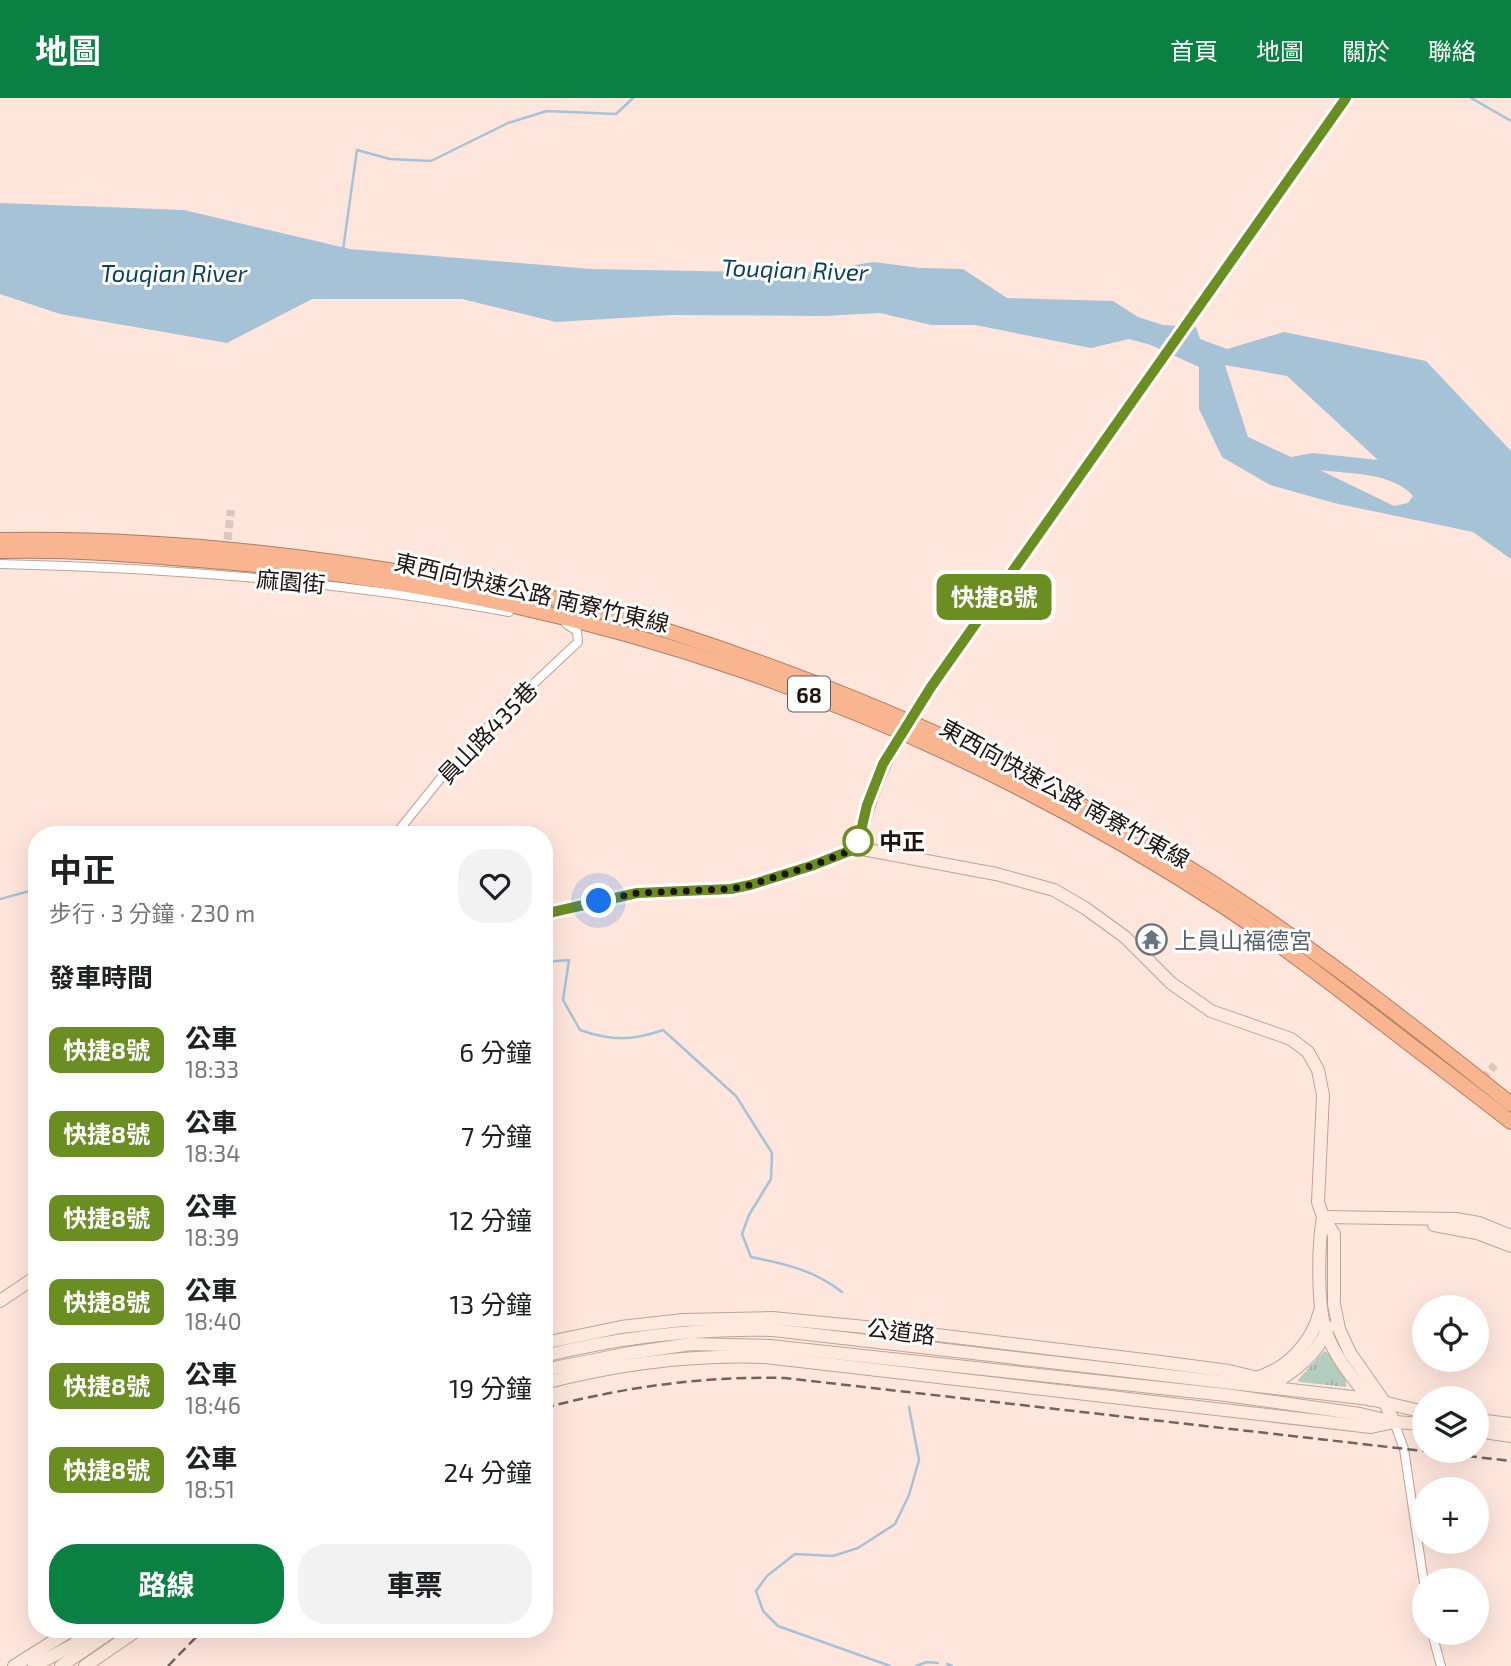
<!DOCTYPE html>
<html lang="zh-TW">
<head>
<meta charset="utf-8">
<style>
  :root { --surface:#fff; --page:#f2f2f2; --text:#202124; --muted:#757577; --accent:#0b8043 }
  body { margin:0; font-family:"Exo 2","Noto Sans TC",sans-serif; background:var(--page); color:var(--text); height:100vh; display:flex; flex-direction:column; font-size:26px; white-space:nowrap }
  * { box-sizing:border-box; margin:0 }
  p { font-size:23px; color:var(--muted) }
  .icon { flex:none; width:38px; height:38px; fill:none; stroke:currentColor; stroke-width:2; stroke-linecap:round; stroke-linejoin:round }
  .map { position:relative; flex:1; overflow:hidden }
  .drawer { position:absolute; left:28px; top:728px; width:525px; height:812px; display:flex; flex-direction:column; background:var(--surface); border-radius:28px; box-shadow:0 7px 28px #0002 }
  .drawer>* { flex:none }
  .badge { padding:0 14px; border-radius:10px; font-size:24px; line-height:46px }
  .tools { position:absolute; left:1412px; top:1197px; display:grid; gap:14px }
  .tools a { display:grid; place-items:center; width:77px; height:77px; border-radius:50%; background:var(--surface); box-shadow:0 7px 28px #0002; font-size:35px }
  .you { position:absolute; width:35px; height:35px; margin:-18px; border:5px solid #fff; border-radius:50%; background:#1a73e8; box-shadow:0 0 0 10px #1a73e833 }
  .map>.badge { position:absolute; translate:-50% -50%; box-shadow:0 0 0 4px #fff }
  h2 { padding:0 21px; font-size:26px; line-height:63px }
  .round { display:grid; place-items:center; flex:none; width:74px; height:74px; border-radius:28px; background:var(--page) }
  .overview { display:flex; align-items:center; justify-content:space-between; height:119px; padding:0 21px }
  h1 { font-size:33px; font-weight:700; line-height:52px }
  .action { display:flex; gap:14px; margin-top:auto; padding:14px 21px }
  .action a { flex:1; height:80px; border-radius:28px; background:var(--accent); color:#fff; font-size:28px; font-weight:700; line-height:80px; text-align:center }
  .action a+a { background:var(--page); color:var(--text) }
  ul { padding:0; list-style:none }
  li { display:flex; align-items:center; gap:21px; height:84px; padding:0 21px }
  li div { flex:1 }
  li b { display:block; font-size:26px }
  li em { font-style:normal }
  li .badge { min-width:77px; font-weight:700; text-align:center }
  header { display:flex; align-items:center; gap:42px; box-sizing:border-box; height:98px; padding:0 35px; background:var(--accent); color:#fff }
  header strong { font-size:33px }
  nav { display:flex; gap:38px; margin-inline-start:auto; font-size:24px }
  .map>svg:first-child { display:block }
</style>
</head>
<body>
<header>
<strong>地圖</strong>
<nav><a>首頁</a><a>地圖</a><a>關於</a><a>聯絡</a></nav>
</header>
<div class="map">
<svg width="1511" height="1568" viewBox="0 0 1511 1568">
  <defs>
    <pattern id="grass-tufts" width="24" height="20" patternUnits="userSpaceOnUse" patternTransform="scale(1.75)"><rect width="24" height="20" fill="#b4ccbd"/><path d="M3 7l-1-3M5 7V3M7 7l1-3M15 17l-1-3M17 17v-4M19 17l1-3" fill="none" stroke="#9aaea1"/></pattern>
  </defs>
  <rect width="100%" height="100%" fill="#ffe6dd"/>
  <path fill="url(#grass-tufts)" d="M1324,1253C1334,1256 1348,1278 1346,1289L1300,1284L1298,1282Z"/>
  <path fill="#a5c2d6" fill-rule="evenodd" d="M0,105L184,112L350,151L591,171L801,175L874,164L920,170L963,171L1007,200L1113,203L1138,219L1163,227L1196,229L1200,241L1227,251L1284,234L1426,263L1511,353V461L1473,434L1334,405L1270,387L1222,359L1199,311V269L1151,247L1129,241L1091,250L975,227H931L880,215L825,218L671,217L556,224L462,201H312L227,245L60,216L0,196ZM1225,267L1287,278L1378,362L1313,355L1291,359L1248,339ZM1320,372C1350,376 1392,374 1413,398L1408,405L1394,408Z"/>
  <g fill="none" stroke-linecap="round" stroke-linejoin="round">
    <g stroke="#a5c2d6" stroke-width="2.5">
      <path d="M1471,0L1511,23"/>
      <path d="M343,152L357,52L390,61L431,63L508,25L547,13L616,16L633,0"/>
      <path d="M0,801L37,791"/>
      <path d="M544,864L569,862L563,902L580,932C611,943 632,943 663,932L736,998L772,1055L771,1081L749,1117L742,1136L751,1159C785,1166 814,1172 842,1194"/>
      <path d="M947,1566L952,1568"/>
      <path d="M890,1568L778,1528L763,1513L756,1493L767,1478L795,1456L833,1458L858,1450L895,1426L909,1397L919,1362L909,1309"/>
      <path d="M916,1568L927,1564L938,1565"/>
    </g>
    <g stroke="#ddc6be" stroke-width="8" stroke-dasharray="8 4" stroke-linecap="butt">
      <path d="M226,454L231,412"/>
      <path d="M1466,998L1495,967"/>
    </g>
    <defs>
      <g id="street">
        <path d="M0,466C170,470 341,483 509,514"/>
        <path d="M395,737L449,670L482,634L578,544L577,533L566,526"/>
        <path d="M1394,1324L1404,1351L1424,1485"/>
        <path d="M1432,1535L1441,1568"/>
      </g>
      <g id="secondary">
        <path d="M931,589L1346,0"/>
        <path d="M857,750C866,712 877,677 897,643"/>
        <path d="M544,816L637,795L731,791L750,787L811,768L857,750L996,776L1054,792L1085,810L1125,839L1171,885L1211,913L1291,941L1308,954L1318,972L1323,997L1318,1104L1323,1119L1334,1136V1206L1339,1231L1350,1255L1385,1305L1394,1324"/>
        <path d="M1323,1119C1318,1148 1317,1207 1326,1234C1335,1259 1353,1282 1371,1302"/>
        <path d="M1323,1119L1456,1121L1479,1125L1511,1138"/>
        <path d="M1434,1127L1477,1135L1511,1148"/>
        <path d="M0,1203L37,1178"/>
        <path d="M544,1245L621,1229L683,1222L772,1220L896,1232L1153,1263L1229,1273L1258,1280L1267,1286"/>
        <path d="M544,1258C620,1239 695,1230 773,1232L1370,1301L1424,1314"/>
        <path d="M544,1272L630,1255L691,1246L770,1248L1226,1297L1360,1316L1394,1324L1424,1326"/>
        <path d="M1252,1281C1285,1273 1312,1246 1320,1213"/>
        <path d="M544,1285C617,1266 690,1256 765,1259L1371,1329L1390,1325"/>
        <path d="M1269,1289C1293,1274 1318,1257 1328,1229"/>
        <path d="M1477,1322L1511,1326"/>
        <path d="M1477,1333L1511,1338"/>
        <path d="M14,1568L73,1531"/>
        <path d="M34,1568L73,1547L94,1531"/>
        <path d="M61,1568L115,1531"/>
        <path d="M85,1568L139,1531"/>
      </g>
      <g id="highway">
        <path d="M0,442C146,439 294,455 437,480C489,488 550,497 600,512C812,575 1018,660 1205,780C1312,848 1412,927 1511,1006"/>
        <path d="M0,453C74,451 150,458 224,464C585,494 923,612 1226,810C1286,850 1342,894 1399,938C1437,967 1474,995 1511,1024"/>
      </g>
    </defs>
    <use href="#street" stroke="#bfa296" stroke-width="10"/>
    <use href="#secondary" stroke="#bfa296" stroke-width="14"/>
    <use href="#highway" stroke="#ad7d63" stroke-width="16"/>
    <use href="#street" stroke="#fff" stroke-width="8"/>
    <use href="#secondary" stroke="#fde9de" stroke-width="12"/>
    <use href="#highway" stroke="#f9b590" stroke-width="14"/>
    <g stroke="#73625d" stroke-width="2.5" stroke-dasharray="10 5" stroke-linecap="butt">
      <path d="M544,1310C624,1289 703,1278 785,1280L1511,1363"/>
      <path d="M168,1568L204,1531"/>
    </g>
    <defs>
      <path id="secondary-bridge" d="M897,643L931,589"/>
    </defs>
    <use href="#secondary-bridge" stroke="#bfa296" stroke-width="14" stroke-linecap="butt"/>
    <use href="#secondary-bridge" stroke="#fde9de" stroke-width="12"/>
  </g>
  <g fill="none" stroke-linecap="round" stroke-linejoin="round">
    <defs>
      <path id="line" d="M544,816L637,795L731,791L750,787L811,768L857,750L867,707L883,666L931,589L1346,0"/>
    </defs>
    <use href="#line" stroke="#fff" stroke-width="16"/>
    <use href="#line" stroke="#6b8e23" stroke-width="10"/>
    <path stroke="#1f1410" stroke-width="7" stroke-dasharray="0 12.6" d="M599,803L637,795L731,791L750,787L811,768L857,750L858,743"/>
  </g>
  <defs>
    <symbol id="temple-ring" viewBox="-11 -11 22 22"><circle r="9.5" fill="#fff" stroke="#6b7280" stroke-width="1.5"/><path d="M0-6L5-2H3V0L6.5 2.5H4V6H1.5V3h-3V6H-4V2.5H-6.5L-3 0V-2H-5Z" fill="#6b7280"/></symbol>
  </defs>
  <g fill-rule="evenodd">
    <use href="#temple-ring" x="1134" y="824" width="35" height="35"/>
  </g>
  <circle fill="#fff" stroke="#6b8e23" stroke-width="3.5" cx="858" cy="743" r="14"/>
  <g text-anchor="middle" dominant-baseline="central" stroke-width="6" stroke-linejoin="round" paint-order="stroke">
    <rect fill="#fff" stroke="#625a58" stroke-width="2" x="788" y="578.5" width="42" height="35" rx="5"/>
    <g font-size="21" font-weight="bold" fill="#1f1410">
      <text x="809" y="596">68</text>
    </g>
    <g font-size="23" fill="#1f1410" stroke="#fff">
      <text transform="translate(291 483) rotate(5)">麻園街</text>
      <text transform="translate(532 494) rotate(13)">東西向快速公路 南寮竹東線</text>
      <text transform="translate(487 634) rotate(-46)">員山路435巷</text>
      <text transform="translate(1065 695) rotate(29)">東西向快速公路 南寮竹東線</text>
      <text transform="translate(901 1233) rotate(7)">公道路</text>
    </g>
    <g font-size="23" font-weight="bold" fill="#1f1410" stroke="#fff" text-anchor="start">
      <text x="879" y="743">中正</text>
    </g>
    <g font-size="23" fill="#5b616d" stroke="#fff" text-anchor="start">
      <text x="1174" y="842">上員山福德宮</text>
    </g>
    <g font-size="24" font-style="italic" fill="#093f5c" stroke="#fff">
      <text transform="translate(795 171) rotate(2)">Touqian River</text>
      <text x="174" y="174">Touqian River</text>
    </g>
  </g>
</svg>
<div class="tools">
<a><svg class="icon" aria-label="locate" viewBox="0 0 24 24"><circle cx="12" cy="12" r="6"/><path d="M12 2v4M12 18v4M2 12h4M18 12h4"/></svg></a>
<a><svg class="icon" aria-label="layers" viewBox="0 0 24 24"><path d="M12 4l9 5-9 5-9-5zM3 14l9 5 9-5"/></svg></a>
<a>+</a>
<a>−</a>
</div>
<div class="you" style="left:599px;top:803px"></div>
<b class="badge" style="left:994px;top:499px;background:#6b8e23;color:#fff">快捷8號</b>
<section class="drawer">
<div class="overview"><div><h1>中正</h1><p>步行 · 3 分鐘 · 230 m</p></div><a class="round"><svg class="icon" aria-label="heart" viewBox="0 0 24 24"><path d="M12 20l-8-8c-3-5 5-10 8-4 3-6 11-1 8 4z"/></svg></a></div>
<h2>發車時間</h2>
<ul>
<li><span class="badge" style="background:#6b8e23;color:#fff">快捷8號</span><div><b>公車</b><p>18:33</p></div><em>6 分鐘</em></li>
<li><span class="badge" style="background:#6b8e23;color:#fff">快捷8號</span><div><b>公車</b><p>18:34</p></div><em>7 分鐘</em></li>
<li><span class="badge" style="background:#6b8e23;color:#fff">快捷8號</span><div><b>公車</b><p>18:39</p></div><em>12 分鐘</em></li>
<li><span class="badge" style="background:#6b8e23;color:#fff">快捷8號</span><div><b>公車</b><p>18:40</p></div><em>13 分鐘</em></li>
<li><span class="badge" style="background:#6b8e23;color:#fff">快捷8號</span><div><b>公車</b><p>18:46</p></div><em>19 分鐘</em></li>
<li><span class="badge" style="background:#6b8e23;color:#fff">快捷8號</span><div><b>公車</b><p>18:51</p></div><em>24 分鐘</em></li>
</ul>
<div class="action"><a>路線</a><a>車票</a></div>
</section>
</div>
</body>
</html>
